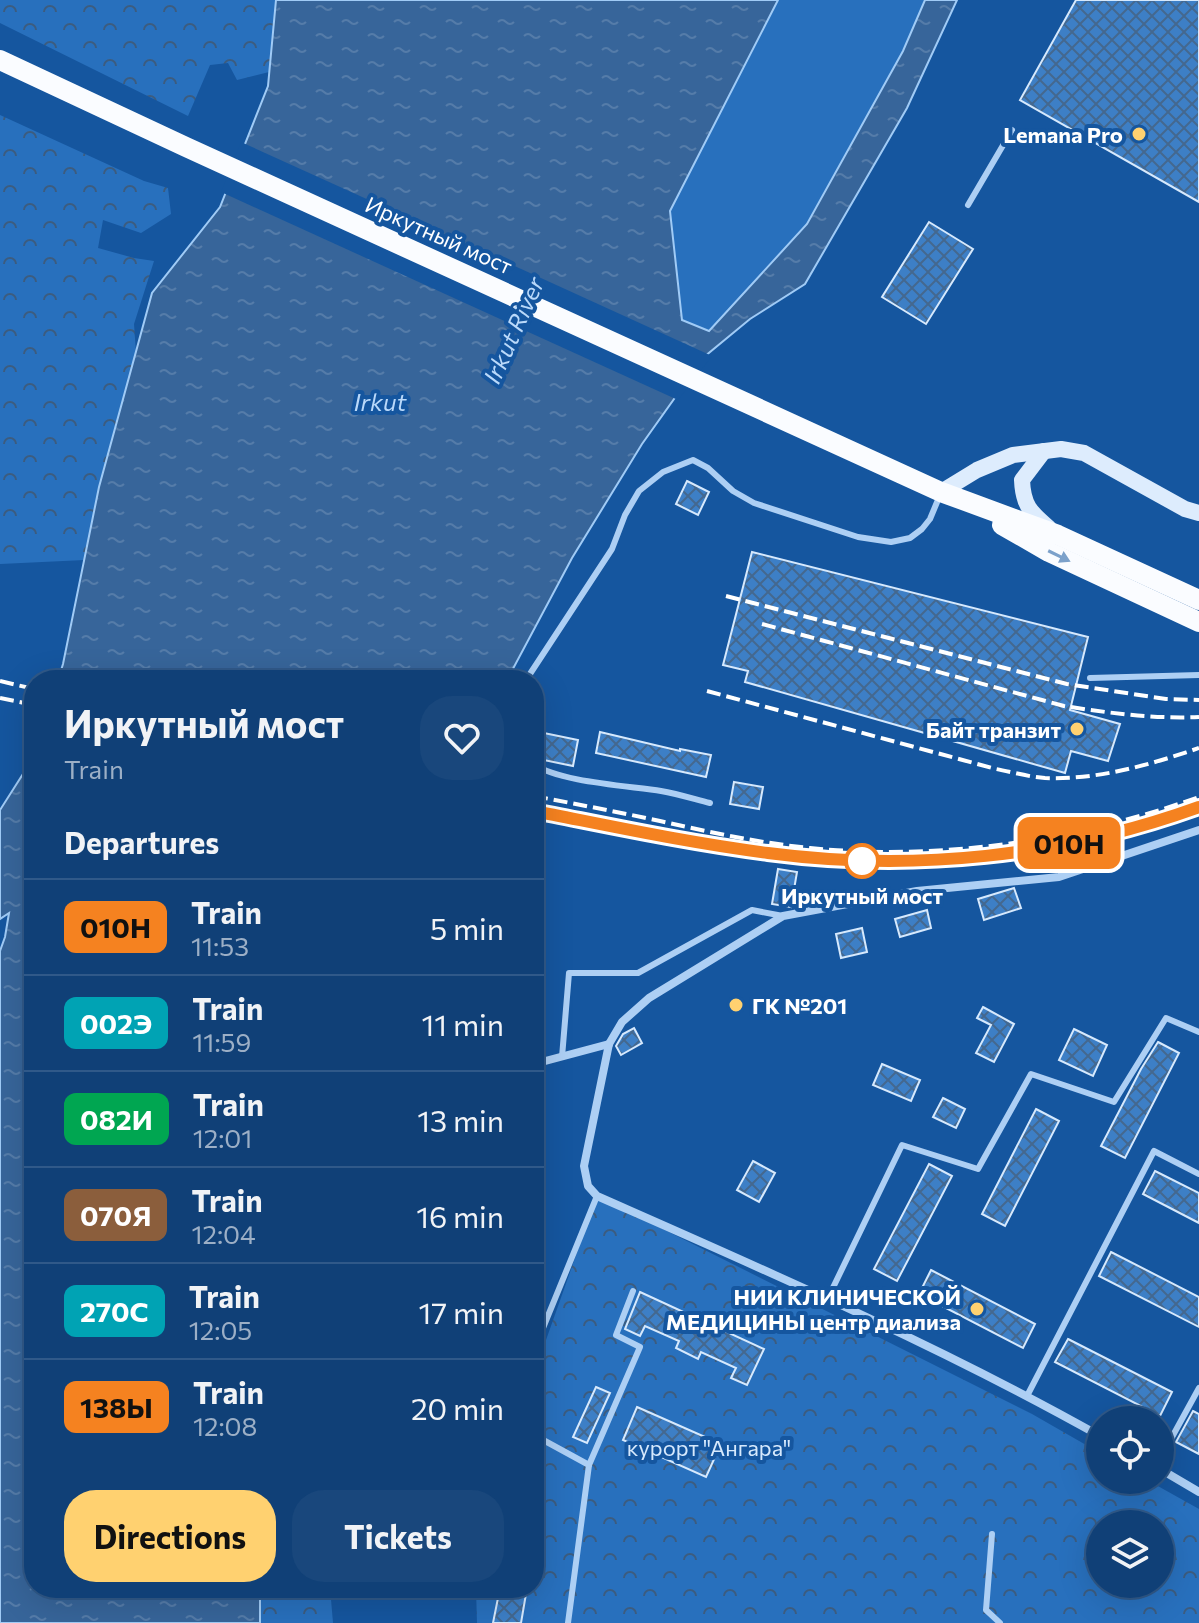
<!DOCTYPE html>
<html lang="en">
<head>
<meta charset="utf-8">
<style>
  :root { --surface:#104077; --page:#19477c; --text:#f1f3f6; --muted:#9cafc6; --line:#305989; --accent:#ffd170 }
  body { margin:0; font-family:Commissioner,sans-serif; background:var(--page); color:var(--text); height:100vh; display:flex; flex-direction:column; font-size:30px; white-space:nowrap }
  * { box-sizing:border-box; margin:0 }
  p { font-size:26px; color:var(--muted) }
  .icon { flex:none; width:44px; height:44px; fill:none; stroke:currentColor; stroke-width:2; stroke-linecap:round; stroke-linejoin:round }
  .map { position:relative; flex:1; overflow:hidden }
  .drawer { position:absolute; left:24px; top:670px; width:520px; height:928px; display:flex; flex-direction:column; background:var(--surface); border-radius:32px; box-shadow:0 8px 32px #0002,0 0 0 2px var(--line) }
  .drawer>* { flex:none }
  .badge { padding:0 16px; border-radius:12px; font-size:28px; line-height:52px }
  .fabs { position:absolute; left:1086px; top:1406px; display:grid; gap:16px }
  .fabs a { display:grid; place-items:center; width:88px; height:88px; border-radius:50%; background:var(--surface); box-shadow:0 8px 32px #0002,0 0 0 2px var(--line); font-size:40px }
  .map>.badge { position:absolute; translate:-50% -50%; box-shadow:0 0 0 4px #fff }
  h2 { padding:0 40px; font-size:30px; line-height:72px }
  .round { display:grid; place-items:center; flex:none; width:84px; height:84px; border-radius:32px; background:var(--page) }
  .head { display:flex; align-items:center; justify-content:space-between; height:136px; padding:0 40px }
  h1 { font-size:38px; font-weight:700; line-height:60px }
  .cta { display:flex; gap:16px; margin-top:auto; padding:16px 40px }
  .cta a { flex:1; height:92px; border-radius:32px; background:var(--accent); color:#111; font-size:32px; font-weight:700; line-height:92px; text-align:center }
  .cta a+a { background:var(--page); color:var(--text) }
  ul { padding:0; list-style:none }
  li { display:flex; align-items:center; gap:24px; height:96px; padding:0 40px; border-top:2px solid var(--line) }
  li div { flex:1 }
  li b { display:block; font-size:30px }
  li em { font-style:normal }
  li .badge { min-width:88px; font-weight:700; text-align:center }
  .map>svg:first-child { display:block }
</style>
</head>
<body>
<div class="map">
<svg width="1199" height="1623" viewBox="0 0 1199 1623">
  <defs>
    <pattern id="forest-crowns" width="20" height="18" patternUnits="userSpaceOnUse" patternTransform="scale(2)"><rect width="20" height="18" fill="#2870bd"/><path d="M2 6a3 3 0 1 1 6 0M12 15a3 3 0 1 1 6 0" fill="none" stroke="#3c5c7f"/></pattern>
    <pattern id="water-ripples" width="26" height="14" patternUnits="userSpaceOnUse" patternTransform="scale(2)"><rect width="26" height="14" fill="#37659a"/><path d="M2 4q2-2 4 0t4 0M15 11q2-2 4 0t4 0" fill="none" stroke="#557ca9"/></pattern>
    <pattern id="building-cross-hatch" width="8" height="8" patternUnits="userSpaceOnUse" patternTransform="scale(2)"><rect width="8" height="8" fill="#3d7fc6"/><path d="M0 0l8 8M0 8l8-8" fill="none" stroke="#44688f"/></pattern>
  </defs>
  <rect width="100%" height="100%" fill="#15569f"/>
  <path fill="#2870bd" d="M778,0H925L903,51L807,224L709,331L682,320L670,211Z"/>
  <g fill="url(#forest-crowns)" fill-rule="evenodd">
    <path d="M0,0H276L269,72L237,80L228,63L210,65L188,116L0,23Z"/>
    <path d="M0,115L144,181L168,188L171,214L141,233L103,220L98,248L134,258L154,261L134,324L136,353L99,487L84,560L0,564Z"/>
    <path d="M597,1196L1032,1414L1100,1453V1480H1147L1199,1509V1623H477L476,1588H534V1374ZM1100,1524H1160V1584H1100Z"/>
    <path d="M260,1588H330L333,1623H260Z"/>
  </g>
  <g fill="url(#water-ripples)" stroke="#a0cbf6" stroke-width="2">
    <path d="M276,0H778L670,211L682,320L709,331L807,224L903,51L925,0H957L907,108L805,284L750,319L704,357L642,444L572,558L507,680H58L63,664L99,487L152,293L220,207L268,86Z"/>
    <path d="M34,748V1588H260V1623H0V951L5,937L9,913L0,919V810L28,766Z"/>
  </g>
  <path fill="#15569f" d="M241,142L488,254L712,356L678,400L221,192Z"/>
  <g fill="url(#building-cross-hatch)" stroke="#d6e9fd" stroke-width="2">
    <path d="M1076,0H1199V202L1020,100Z"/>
    <path d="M929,222L973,249L926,324L882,297Z"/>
    <path d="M687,481L709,492L698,515L676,504Z"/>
    <path d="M752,552L1088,637L1070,710L1120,724L1108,761L1071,751L1065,773L745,682L748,671L723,665Z"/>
    <path d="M539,732L578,740L573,766L534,758Z"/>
    <path d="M600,732L680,751V749L711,755L706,777L596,753Z"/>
    <path d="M734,782L763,787L759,809L730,804Z"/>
    <path d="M778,869L797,872L791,907L772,904Z"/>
    <path d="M1014,888L1021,908L984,920L978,899Z"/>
    <path d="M927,910L931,928L900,937L895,919Z"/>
    <path d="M862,928L867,952L841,958L836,934Z"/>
    <path d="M983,1007L1014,1024L994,1062L976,1053L991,1025L977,1018Z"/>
    <path d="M634,1028L642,1043L621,1055L616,1046L623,1034Z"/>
    <path d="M1074,1029L1107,1045L1093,1076L1059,1060Z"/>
    <path d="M1158,1042L1179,1053L1125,1158L1101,1146L1141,1069Z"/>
    <path d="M882,1064L920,1080L911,1101L873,1085Z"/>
    <path d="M943,1098L965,1109L956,1128L933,1117Z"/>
    <path d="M1036,1109L1059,1121L1005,1226L982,1214Z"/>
    <path d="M753,1161L775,1173L759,1202L737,1190Z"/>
    <path d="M929,1164L952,1176L897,1281L874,1269Z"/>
    <path d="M1155,1171L1199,1193V1223L1143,1194Z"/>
    <path d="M1111,1252L1199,1297V1327L1099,1276Z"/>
    <path d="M931,1270L1035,1324L1023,1348L919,1294Z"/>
    <path d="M640,1292L764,1349L747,1385L731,1378L736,1368L701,1352L698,1359L676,1348L679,1341L645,1326L640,1336L625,1329Z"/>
    <path d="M1068,1339L1172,1392L1160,1416L1055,1362Z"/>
    <path d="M596,1387L610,1393L587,1443L573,1437Z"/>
    <path d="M637,1407L721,1444L706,1477L623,1440Z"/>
    <path d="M1193,1411L1199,1414V1454L1176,1442Z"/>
    <path d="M500,1588H527L521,1623H493Z"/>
  </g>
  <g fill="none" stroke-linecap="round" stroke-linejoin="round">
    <g stroke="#adcff4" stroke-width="6">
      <path d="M968,205L1012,130"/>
      <path d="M1090,678L1199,675"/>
      <path d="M526,680L612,549L625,515L639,491L663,472L693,460L708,468L733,491L754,503L858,537L891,542L910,538L922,529L930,519L940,495"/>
      <path d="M534,764C557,782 630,786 661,791C678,794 694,799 710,803"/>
      <path d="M562,1057L569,973H638L752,910L783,916"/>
      <path d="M828,1298L902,1145L978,1169L1031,1074L1114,1102L1166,1018L1199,1032"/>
      <path d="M534,1350L597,1196"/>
      <path d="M1027,1396L1154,1151L1199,1174"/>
      <path d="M534,1435L589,1465L568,1623"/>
      <path d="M1160,1459L1199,1388"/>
      <path d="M589,1465L640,1347L616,1335L633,1291"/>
      <path d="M992,1534L986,1610L1000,1623"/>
    </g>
    <g stroke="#adcff4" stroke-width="8">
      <path d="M534,1064L609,1044"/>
      <path d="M1100,1436C938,1345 767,1271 597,1196L588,1186L584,1166L609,1044L622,1022L649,998L783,916L917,891L1059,877L1199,830"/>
      <path d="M1160,1469L1199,1492"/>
    </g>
    <g stroke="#ddecfd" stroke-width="16">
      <path d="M1044,451L1022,480C1023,505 1030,512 1049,528"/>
      <path d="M941,492L977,470L1013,455L1061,449L1084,453L1185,509L1199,513"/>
    </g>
    <g stroke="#fafcff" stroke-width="20">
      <path d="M0,60L186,147L941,492L1058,535L1199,600"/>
      <path d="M1002,525L1049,552L1199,622"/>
    </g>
    <g stroke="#fff" stroke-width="4" stroke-dasharray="14 6" stroke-linecap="butt">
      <path d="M726,596L1067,684L1166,699L1199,700"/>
      <path d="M762,624L1064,706C1109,713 1153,719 1199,717"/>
      <path d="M0,681L34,689"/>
      <path d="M707,691L996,769C1012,772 1029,777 1045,778C1098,780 1149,765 1199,748"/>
      <path d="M0,698L34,705"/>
      <path d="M534,796C576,804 618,812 660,821C709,832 759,843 810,848C941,861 1075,841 1199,797"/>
      <path d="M534,811L723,846"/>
    </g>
  </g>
  <defs><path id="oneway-solid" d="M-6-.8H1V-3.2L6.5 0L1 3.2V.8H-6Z" transform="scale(2)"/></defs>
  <use fill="#7ca1ca" href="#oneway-solid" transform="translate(1059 556) rotate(26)"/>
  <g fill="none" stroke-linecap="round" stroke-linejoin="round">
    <defs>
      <path id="line" d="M534,811C611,826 689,843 768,853C912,872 1061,857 1199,807"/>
    </defs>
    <use href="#line" stroke="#fff" stroke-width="18"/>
    <use href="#line" stroke="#f58220" stroke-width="12"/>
  </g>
  <g fill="#ffd170" stroke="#15569f" stroke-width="3">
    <circle cx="1139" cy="134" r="8"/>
    <circle cx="1077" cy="729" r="8"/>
    <circle cx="736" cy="1005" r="8"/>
    <circle cx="977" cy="1309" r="8"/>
  </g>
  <circle fill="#fff" stroke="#f58220" stroke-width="4" cx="862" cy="861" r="16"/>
  <g text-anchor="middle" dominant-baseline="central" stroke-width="8" stroke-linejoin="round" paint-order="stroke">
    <g font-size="22" font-weight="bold" fill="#fff" stroke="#15569f" text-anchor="end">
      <text x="1123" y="134">Lemana Pro</text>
      <text x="1061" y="729">Байт транзит</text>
      <text x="752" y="1005" text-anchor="start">ГК №201</text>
      <text x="961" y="1296">НИИ КЛИНИЧЕСКОЙ<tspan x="961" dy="25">МЕДИЦИНЫ центр диализа</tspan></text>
    </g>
    <g font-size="22" fill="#fff" stroke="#15569f">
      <text transform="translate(439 235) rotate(24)">Иркутный мост</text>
    </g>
    <g font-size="22" font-weight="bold" fill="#fff" stroke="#15569f">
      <text x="862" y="895">Иркутный мост</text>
    </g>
    <g font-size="22" fill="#d6e9fd" stroke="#15569f">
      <text x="709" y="1447">курорт "Ангара"</text>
    </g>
    <g font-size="24" font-style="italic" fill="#bad9fa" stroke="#15569f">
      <text transform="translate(513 330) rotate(-66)">Irkut River</text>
      <text x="380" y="401">Irkut</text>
    </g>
  </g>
</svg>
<div class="fabs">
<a><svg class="icon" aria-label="locate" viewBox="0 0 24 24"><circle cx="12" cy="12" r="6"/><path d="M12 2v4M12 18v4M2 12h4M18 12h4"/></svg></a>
<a><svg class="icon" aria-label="layers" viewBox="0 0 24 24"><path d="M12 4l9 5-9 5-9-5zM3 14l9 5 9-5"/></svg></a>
</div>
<b class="badge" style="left:1069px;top:843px;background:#f58220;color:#111">010Н</b>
<section class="drawer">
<div class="head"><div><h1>Иркутный мост</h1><p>Train</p></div><a class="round"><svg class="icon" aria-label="heart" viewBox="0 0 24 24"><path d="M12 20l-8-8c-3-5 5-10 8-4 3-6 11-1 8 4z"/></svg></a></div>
<h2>Departures</h2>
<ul>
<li><span class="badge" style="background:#f58220;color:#111">010Н</span><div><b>Train</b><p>11:53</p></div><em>5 min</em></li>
<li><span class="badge" style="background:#00a3b4;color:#fff">002Э</span><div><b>Train</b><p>11:59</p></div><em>11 min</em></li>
<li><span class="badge" style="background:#00a651;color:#fff">082И</span><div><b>Train</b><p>12:01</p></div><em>13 min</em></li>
<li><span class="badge" style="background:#8b5e3c;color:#fff">070Я</span><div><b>Train</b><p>12:04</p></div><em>16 min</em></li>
<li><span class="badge" style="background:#00a3b4;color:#fff">270С</span><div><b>Train</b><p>12:05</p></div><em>17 min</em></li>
<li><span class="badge" style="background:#f58220;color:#111">138Ы</span><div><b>Train</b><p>12:08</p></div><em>20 min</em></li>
</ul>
<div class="cta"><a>Directions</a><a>Tickets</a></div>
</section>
</div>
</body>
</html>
